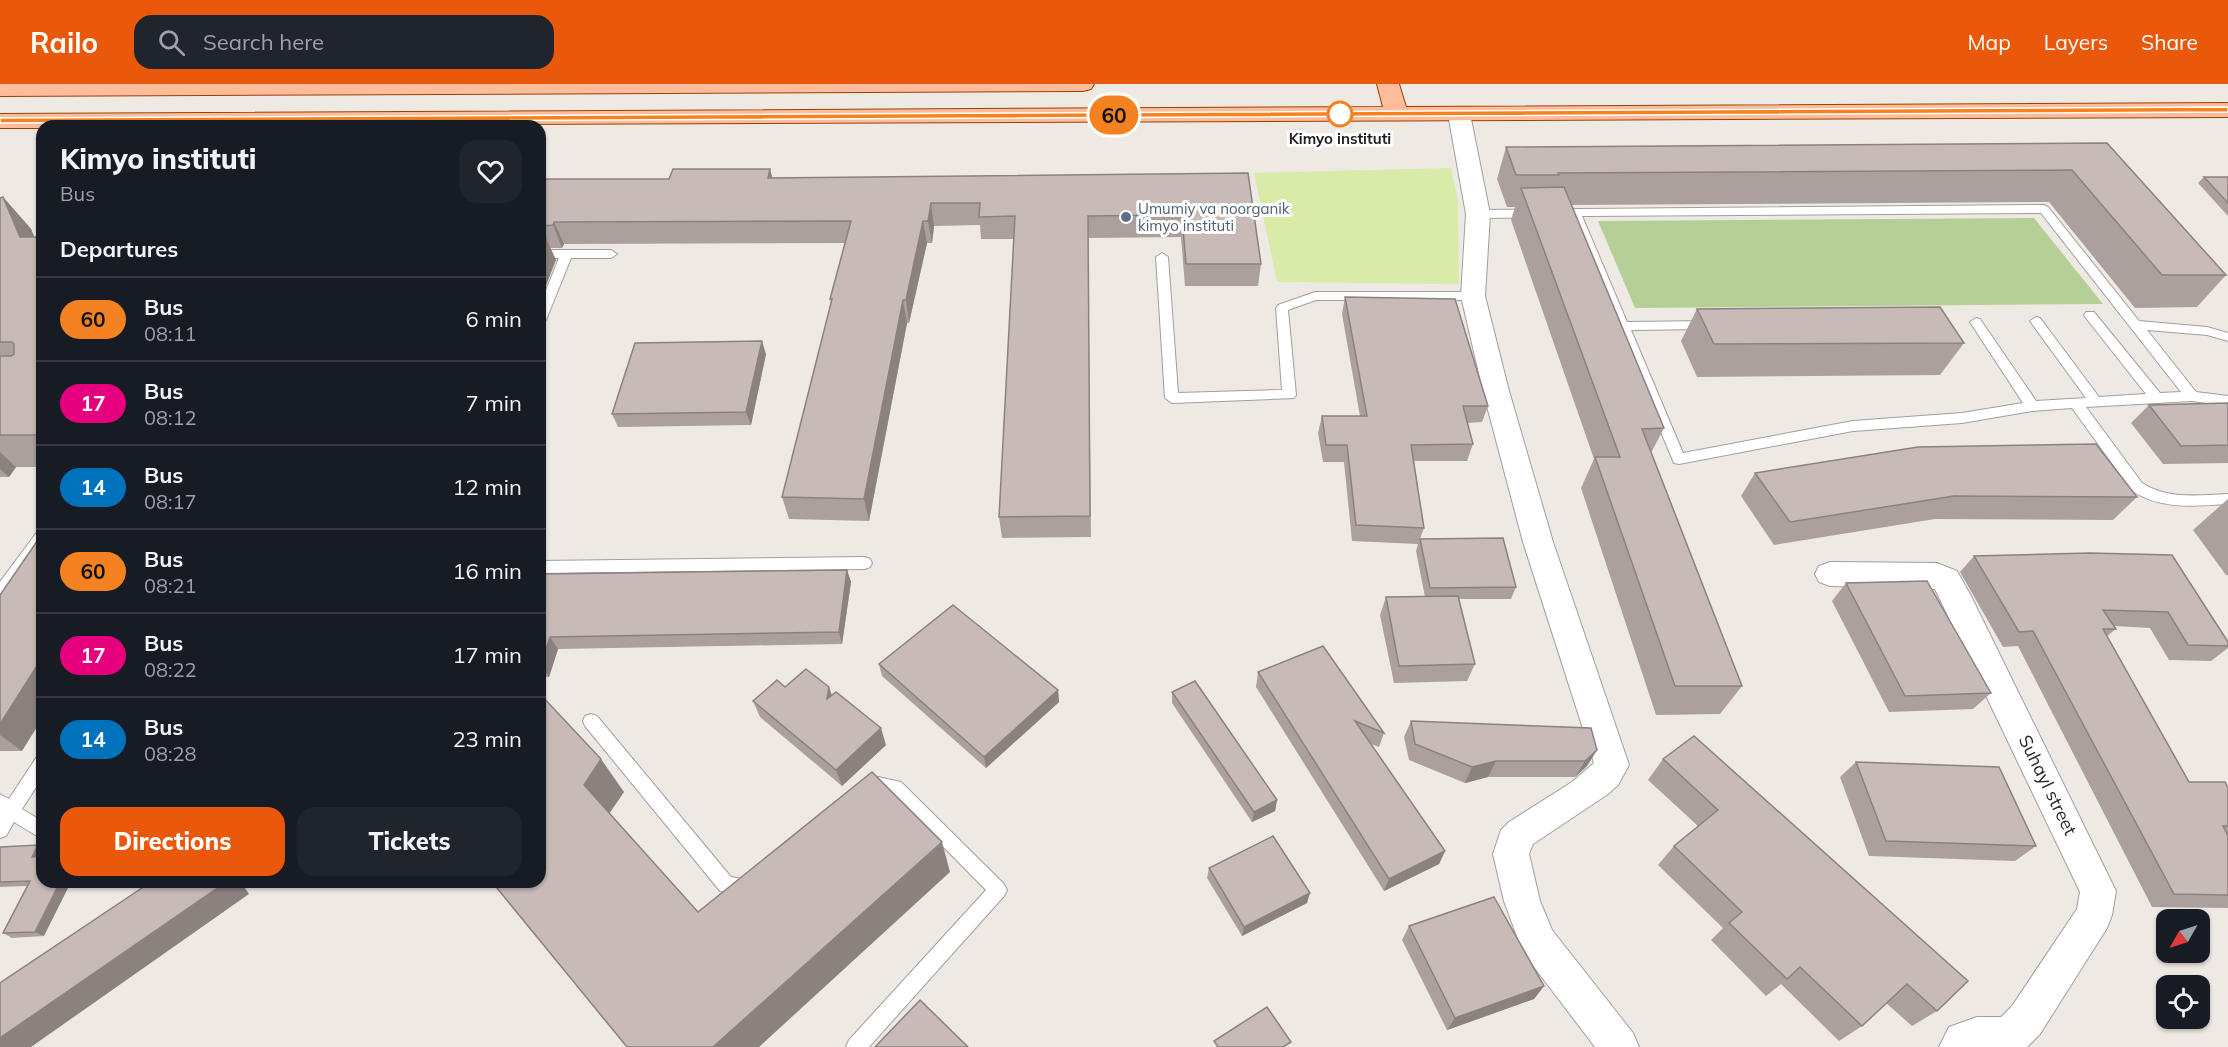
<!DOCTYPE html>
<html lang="en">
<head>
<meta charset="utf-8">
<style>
  :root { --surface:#171b24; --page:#20242c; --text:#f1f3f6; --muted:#9ea1a6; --line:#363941; --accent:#ea580c }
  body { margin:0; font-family:Mulish,sans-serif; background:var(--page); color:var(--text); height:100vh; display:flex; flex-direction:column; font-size:22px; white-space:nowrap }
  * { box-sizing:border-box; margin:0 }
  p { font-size:20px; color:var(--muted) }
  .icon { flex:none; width:33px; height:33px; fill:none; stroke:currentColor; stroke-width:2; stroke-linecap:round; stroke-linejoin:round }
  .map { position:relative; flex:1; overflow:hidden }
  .drawer { position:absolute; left:36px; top:36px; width:510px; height:768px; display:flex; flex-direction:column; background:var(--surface); border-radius:18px; box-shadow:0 2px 4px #0004 }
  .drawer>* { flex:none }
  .badge { padding:0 12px; border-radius:20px; font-size:21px; line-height:39px }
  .needle { width:39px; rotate:231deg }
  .controls { position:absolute; left:2156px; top:825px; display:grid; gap:12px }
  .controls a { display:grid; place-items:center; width:54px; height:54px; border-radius:12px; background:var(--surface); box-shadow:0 2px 4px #0004; font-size:30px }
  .map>.badge { position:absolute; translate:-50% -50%; box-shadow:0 0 0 3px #fff }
  h2 { padding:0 24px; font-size:22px; line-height:54px }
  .round { display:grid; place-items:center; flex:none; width:63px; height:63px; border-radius:18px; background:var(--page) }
  .summary { display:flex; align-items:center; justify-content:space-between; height:102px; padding:0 24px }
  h1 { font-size:28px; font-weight:800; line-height:45px }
  .primary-button { display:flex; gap:12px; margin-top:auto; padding:12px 24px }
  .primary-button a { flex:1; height:69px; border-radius:18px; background:var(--accent); color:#fff; font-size:24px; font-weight:800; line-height:69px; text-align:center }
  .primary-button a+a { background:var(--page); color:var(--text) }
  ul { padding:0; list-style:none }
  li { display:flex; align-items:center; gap:18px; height:84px; padding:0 24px; border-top:2px solid var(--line) }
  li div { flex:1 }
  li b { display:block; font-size:22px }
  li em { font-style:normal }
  li .badge { min-width:66px; font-weight:700; text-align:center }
  header { display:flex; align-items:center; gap:36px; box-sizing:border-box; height:84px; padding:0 30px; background:var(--accent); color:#fff }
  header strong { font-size:28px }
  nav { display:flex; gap:33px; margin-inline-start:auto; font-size:21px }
  .search { width:420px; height:54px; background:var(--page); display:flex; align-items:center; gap:15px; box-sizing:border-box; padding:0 21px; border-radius:18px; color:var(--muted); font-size:22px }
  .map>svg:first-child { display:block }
</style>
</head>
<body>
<header>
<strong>Railo</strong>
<div class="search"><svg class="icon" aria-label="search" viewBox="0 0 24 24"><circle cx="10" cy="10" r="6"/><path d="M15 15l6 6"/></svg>Search here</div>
<nav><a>Map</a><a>Layers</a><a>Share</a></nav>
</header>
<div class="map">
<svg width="2228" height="963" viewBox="0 0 2228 963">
  <rect width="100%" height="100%" fill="#efe9e4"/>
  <path fill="#d8eba8" d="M1451,84L1458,117L1459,200L1277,198L1254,89Z"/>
  <path fill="#b5cf97" d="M2034,134L2103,220L1635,224L1598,137Z"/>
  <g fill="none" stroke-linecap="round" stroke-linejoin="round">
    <defs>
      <g id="lane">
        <path d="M2044,121L2048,123L2139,237L2207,243L2228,249V257L2207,251L2147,246L2196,308L2228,312V322L2192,317L2086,323L2142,399C2169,416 2198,411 2228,410V420C2194,422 2162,426 2132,407L2072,324L2032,327L1962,339L1853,347L1679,380L1674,379L1571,133L1478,134L1472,130L1478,126ZM2041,129L2181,308L2160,309L2094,228H2086L2084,231L2086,234L2146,310L2099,313L2040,234L2036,233L2030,237L2086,314L2036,317L1980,235L1976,234L1970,238L2023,319L1962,329L1853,337L1683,369L1631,246L1708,245L1714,241L1708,237L1627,238L1582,132Z"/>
        <path d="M540,166H611L617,170L611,174H571L546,236L540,240V221L559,174H540Z"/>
        <path d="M1162,169L1168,173L1178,309L1282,306L1276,224L1278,221L1315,208H1473L1479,212L1473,216H1316L1288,226L1296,311L1294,314L1172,319L1165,314L1156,173Z"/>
        <path d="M42,446V463L5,514L0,516V498L37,448Z"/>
        <path d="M865,473L870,475L872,479L870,483L865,485L540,489V477Z"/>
        <path d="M591,630L597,632L731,793L756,798L759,804L756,810L750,813L720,807L585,642L583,637L585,632Z"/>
        <path d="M42,671V694L22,725L42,737V755L14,738L6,752L0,754V710L9,715L36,674Z"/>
        <path d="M878,693L901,698L1004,800L1007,806L1004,812L869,963H846L849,956L986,806L891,710L881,709L869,717L863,714L860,709L863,704Z"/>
      </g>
      <g id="street">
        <path d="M1459,24L1467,25L1470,30L1490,130L1485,212L1509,307L1553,458L1629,681L1618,701L1608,710L1533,760L1529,770L1540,817L1552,846L1633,949L1639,963H1595L1525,871L1519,858L1504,817L1493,770L1501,746L1509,738L1572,698L1594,679L1523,458L1483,307L1461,212L1466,130L1448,30L1451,25Z"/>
        <path d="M1830,478L1937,479L1957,487L1971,512L2116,807L2112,831L2107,844L2040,950L2027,963H1939L1949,943L1977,933H2001L2012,922L2077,825L2080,808L1935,505L1830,502L1819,498L1815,490L1819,482Z"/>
      </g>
      <g id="primary">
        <path d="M0,0H1094L1091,5L1083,7L0,12Z"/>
        <path d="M1377,0H1399L1406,23L2228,19V33L42,42V44H0V30L1383,23Z"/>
      </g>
    </defs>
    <use href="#lane" stroke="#9f9f9f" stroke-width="2"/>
    <use href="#street" stroke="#9f9f9f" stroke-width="2"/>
    <use href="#primary" stroke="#984200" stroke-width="2"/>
    <use href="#lane" fill="#fff" fill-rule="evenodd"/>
    <use href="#street" fill="#fff" fill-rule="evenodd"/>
    <use href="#primary" fill="#febc9a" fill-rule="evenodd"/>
  </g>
  <g fill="#aba09d">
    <path d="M2107,59L2226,191L2197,223L2135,224L2049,118L1571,121L1664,344L1651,369L1742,602L1720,630L1656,631L1581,404L1594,375L1511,136L1515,123H1507L1497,95L1506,63Z"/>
    <path d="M1248,89L1261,180L1258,202H1185L1181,153L1088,154L1091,453L1002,454L999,433L1014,155H981L980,141L934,142L932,159H927L909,239H907L869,437L789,435L782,413L831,219L830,215L845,159L564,160L562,164H550L556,176L540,216V95H669Z"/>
    <path d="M2204,93H2228V132L2198,99Z"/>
    <path d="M3,113L31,145L34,153H42V383H16L9,393H0V114Z"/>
    <path d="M1345,213L1488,322L1482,338L1467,339L1473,360L1467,377H1414L1424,444L1420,455L1516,503L1511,515H1459L1475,580L1467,597L1394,599L1380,531L1386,513H1425L1416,467L1418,460L1352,457L1344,378H1323L1318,349L1322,332H1360L1342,230Z"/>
    <path d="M1697,225L1964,259L1940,291L1697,293L1681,257Z"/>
    <path d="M766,270L751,341L618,343L612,330Z"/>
    <path d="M2228,319V379L2163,380L2131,339L2149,321Z"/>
    <path d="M1755,389L2137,413L2113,436L1935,435L1774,461L1741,412Z"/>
    <path d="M2228,415V491H2226L2193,446Z"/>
    <path d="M2090,469L2228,558V564L2211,577L2169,576L2150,544L2114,542L2116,545L2107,552L2189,698L2228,704V824L2152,823L2018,562L2003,563L1960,488L1974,472Z"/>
    <path d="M847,486L851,498L842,560L558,565L549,593H540V490Z"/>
    <path d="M1846,499L1991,609L1973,625L1889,628L1832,517Z"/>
    <path d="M0,511L22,667H0Z"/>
    <path d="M879,580L1058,606L1059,618L986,684L882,592Z"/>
    <path d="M1258,588L1384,649L1379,663L1371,660L1445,767L1439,780L1384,807L1256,603Z"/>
    <path d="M785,603L832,612L886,661L842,702L760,633L753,617Z"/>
    <path d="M1172,608L1277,716L1275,727L1252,738L1172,619Z"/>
    <path d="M1411,637L1597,666L1587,682L1575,693H1488L1465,699L1409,676L1404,653Z"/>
    <path d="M1663,675L1937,927L1912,942L1886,919L1862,942L1839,957L1781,900L1766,912L1711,856L1723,844L1658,781L1674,762L1698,742L1648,696Z"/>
    <path d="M1856,678L2036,762L2015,777L1869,772L1840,693Z"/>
    <path d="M38,761L44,852L12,854L3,849L27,802L0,803V763Z"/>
    <path d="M1209,784L1307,819L1242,852L1207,794Z"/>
    <path d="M1409,842L1544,902L1534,915L1447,946L1402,856Z"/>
  </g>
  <g fill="#8b8280">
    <path d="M770,85L776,107L768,94Z"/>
    <path d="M3,113L31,145L42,171L20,153Z"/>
    <path d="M931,119L934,142L932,159L928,137Z"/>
    <path d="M923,137L927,159L909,239L906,216Z"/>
    <path d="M554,138L564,160L562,164L553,141Z"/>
    <path d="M546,154L556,176L540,216V168Z"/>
    <path d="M903,216L907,239L869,437L864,415Z"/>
    <path d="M762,257L766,270L751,341L746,328Z"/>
    <path d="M0,368L16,383L9,393L0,385Z"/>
    <path d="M847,486L851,498L842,560L839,548Z"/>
    <path d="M550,553L558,565L549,593L541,581Z"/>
    <path d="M42,574V635L22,667L0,651V640Z"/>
    <path d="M829,603L835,620L827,615Z"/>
    <path d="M1058,606L1059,618L986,684L984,673Z"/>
    <path d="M881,644L886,661L842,702L836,686Z"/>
    <path d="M1597,666L1587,682L1575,693L1585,677Z"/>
    <path d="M601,675L624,708L607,733L584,701Z"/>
    <path d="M1496,677L1488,693L1465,699L1472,683Z"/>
    <path d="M1277,716L1275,727L1252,738L1254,728Z"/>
    <path d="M942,758L950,788L759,963H713Z"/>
    <path d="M38,761L42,763V775L32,773Z"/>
    <path d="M1445,767L1439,780L1384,807L1389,795Z"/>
    <path d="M60,798H71L44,852L35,848Z"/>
    <path d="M226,798H241L249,810L31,963H0V954Z"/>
    <path d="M1310,809L1307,819L1242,852L1244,843Z"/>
    <path d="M1544,902L1534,915L1447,946L1455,934Z"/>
  </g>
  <g fill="#c7bab7" stroke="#8b8280" stroke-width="1.5">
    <path d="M2107,59L2226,191H2162L2072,86L1558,89L1559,91H1516L1506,63Z"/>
    <path d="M673,85H770L768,94L1248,89L1261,180H1186L1182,131L1088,132L1090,432L999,433L1015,132L979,133L980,119H931L928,137H923L906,216H903L864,415L782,413L832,215H830L851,137L554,138L553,141L540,142V95H669Z"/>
    <path d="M2204,93H2228V119Z"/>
    <path d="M1564,103L1664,344L1642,345L1742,602H1675L1595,373H1620L1521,104Z"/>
    <path d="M3,113L20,153H42V351H0V272H11L14,270V260L12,258H0V114Z"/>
    <path d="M540,154H546L540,168Z"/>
    <path d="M1345,213L1455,215L1488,322H1463L1473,360L1411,361L1424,444L1356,441L1347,361H1326L1322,332H1367Z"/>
    <path d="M1940,223L1964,259L1714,260L1697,225Z"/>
    <path d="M762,257L746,328L612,330L635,259Z"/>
    <path d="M2228,319V361L2181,362L2149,321Z"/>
    <path d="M2096,360L2137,413L1954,412L1790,438L1755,389L1918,363Z"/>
    <path d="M42,450V574L0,640V511Z"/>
    <path d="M1503,454L1516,503L1430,504L1420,455Z"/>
    <path d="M2090,469L2172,471L2228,558V562L2188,561L2168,528L2103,526L2116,545H2103L2189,698H2225L2228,704V742H2223L2228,752V811L2174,810L2033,547L2019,548L1974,472Z"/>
    <path d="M847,486L839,548L550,553L541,581L540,582V490Z"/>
    <path d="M1927,497L1991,609L1905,612L1846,499Z"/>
    <path d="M1458,512L1475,580L1399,582L1386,513Z"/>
    <path d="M953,521L1058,606L984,673L879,580Z"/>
    <path d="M1323,562L1384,649L1355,637L1445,767L1389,795L1258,588Z"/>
    <path d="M806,585L829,603L827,615L836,608L881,644L836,686L753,617L777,596L785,603Z"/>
    <path d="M1195,597L1277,716L1254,728L1172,608Z"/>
    <path d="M540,610L601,675L584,701L698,828L872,688L942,758L713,963H627L492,798H540Z"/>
    <path d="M1411,637L1591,644L1597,666L1585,677H1496L1472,683L1415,660Z"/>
    <path d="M1694,652L1968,897L1937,927L1907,900L1862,942L1800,883L1787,895L1729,839L1742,828L1674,762L1718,726L1663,675Z"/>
    <path d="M1856,678L1999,683L2036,762L1886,757Z"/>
    <path d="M1273,752L1310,809L1244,843L1209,784Z"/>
    <path d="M38,761L32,773L42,772V798H60L35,848L3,849L30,797L0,798V763Z"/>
    <path d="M151,798H226L0,954V899Z"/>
    <path d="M1494,813L1544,902L1455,934L1409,842Z"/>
    <path d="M920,916L968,963H875Z"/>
    <path d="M1267,923L1291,958L1283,963H1218L1214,957Z"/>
  </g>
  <path fill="#f58220" stroke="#fff" stroke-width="1.5" d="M2228,23V28L0,39V34Z"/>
  <circle fill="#fff" stroke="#f58220" stroke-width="3" cx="1340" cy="30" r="12"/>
  <circle fill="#5c6f8a" stroke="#fff" stroke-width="2" cx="1126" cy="133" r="6"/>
  <g text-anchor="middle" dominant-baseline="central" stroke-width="6" stroke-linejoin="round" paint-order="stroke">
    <g font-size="15" font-weight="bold" fill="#1e1e1e" stroke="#fff">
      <text x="1340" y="54">Kimyo instituti</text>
    </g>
    <g font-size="15" fill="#4e5e75" stroke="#fff" text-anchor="start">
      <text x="1138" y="124">Umumiy va noorganik<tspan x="1138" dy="17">kimyo instituti</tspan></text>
    </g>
    <g font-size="18" fill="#1e1e1e" stroke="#fff">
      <text transform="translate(2048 701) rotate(64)">Suhayl street</text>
    </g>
  </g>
</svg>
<div class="controls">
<a><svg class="needle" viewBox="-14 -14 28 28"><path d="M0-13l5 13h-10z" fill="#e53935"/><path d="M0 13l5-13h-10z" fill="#9ea1a6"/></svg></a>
<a><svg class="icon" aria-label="locate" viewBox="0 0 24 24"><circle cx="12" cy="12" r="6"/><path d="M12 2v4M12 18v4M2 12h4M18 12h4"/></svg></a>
</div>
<b class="badge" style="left:1114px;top:31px;background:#f58220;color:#111">60</b>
<section class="drawer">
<div class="summary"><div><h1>Kimyo instituti</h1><p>Bus</p></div><a class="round"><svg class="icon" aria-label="heart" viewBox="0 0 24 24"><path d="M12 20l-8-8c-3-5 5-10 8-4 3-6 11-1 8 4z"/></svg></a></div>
<h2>Departures</h2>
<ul>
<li><span class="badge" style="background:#f58220;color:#111">60</span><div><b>Bus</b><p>08:11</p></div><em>6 min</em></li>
<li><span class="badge" style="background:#e6007e;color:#fff">17</span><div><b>Bus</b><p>08:12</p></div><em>7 min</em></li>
<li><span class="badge" style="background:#0072bc;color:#fff">14</span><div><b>Bus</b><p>08:17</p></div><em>12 min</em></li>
<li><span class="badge" style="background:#f58220;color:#111">60</span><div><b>Bus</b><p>08:21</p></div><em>16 min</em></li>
<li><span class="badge" style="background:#e6007e;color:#fff">17</span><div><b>Bus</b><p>08:22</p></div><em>17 min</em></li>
<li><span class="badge" style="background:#0072bc;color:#fff">14</span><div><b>Bus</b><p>08:28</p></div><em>23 min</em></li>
</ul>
<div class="primary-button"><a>Directions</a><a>Tickets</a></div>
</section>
</div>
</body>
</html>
